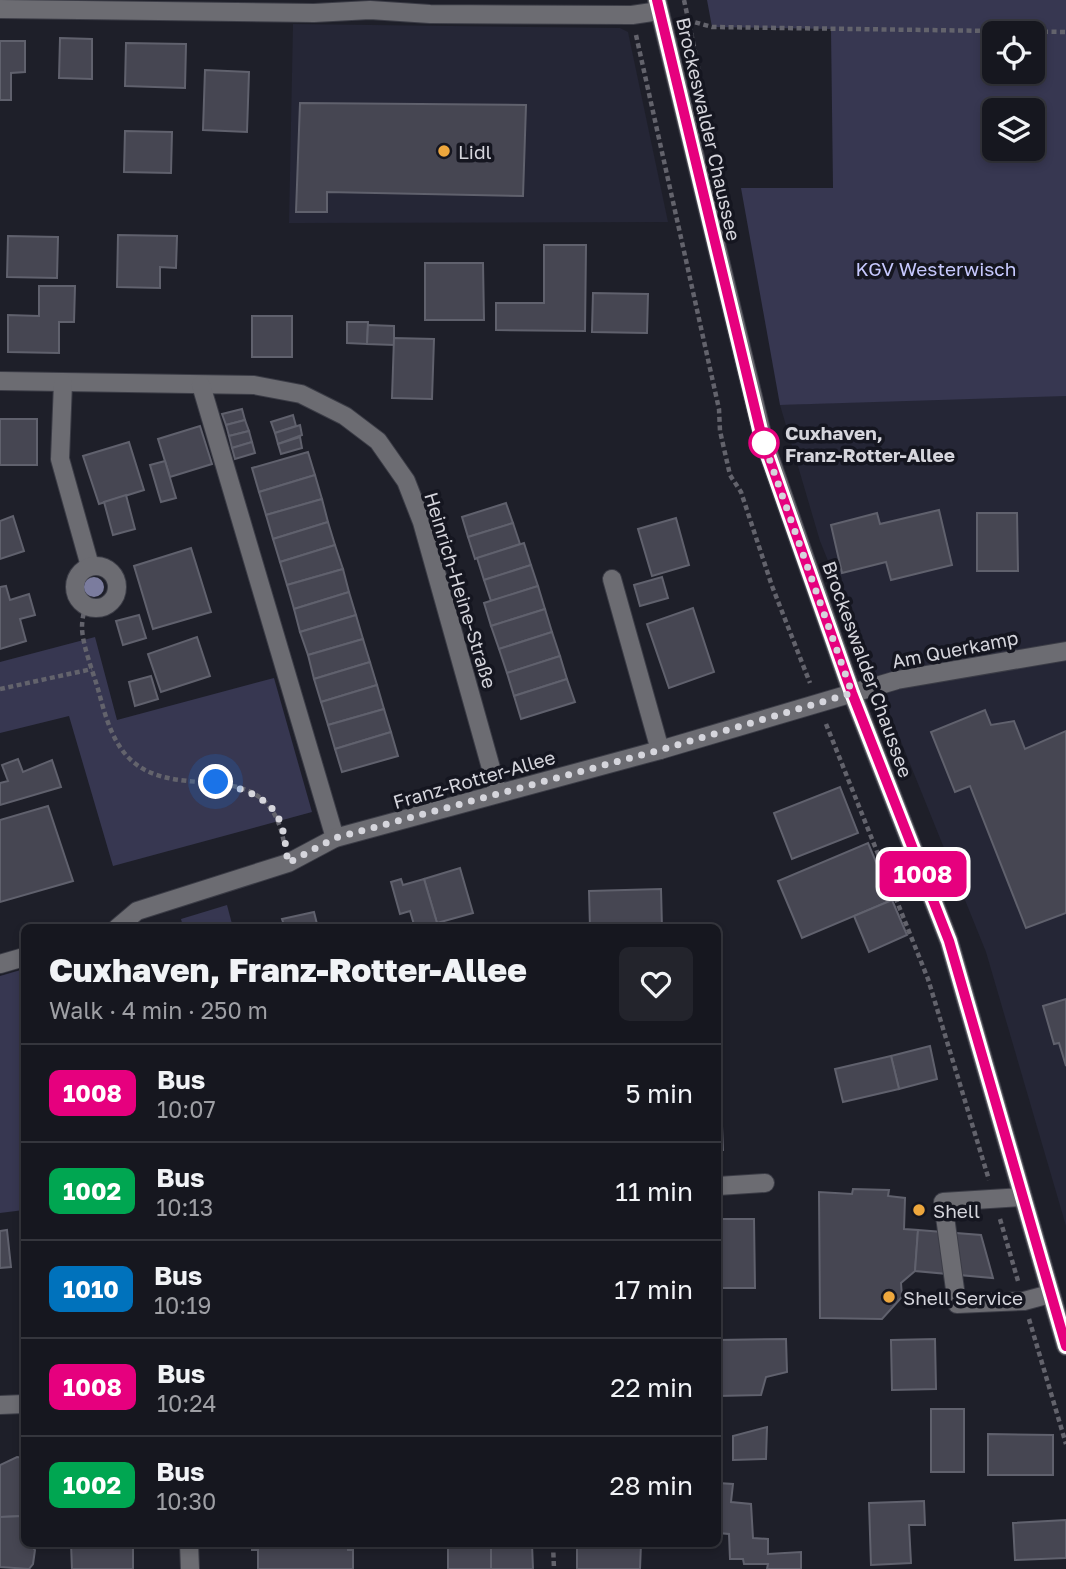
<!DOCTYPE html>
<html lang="en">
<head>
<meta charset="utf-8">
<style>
  :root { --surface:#16171f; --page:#23242c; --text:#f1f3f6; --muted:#9e9fa4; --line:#35363d }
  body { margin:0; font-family:"Golos Text",sans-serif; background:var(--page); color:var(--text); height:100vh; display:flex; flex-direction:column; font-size:26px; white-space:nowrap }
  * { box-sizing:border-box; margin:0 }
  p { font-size:23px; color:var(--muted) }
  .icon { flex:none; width:38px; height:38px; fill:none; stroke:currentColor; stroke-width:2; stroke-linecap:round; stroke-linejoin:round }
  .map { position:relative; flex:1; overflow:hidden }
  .drawer { position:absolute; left:21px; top:924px; width:700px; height:623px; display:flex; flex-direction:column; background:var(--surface); border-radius:10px; box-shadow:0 4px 10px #0003,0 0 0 2px var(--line) }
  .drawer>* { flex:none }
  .badge { padding:0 14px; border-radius:10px; font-size:24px; line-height:46px }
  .fabs { position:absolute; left:982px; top:21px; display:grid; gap:14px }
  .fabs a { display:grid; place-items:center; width:63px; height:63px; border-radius:10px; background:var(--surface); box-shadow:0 4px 10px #0003,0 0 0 2px var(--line); font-size:35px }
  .you { position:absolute; width:35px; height:35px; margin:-18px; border:5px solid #fff; border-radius:50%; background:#1a73e8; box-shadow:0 0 0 10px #1a73e833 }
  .map>.badge { position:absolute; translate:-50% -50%; box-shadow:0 0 0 4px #fff }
  .round { display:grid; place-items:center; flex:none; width:74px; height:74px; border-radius:10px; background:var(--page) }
  .head { display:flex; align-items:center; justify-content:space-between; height:119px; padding:0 28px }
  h1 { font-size:33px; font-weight:800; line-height:52px }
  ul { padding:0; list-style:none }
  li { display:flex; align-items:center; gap:21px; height:98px; padding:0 28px; border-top:2px solid var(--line) }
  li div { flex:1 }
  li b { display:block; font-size:26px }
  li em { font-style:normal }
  li .badge { min-width:77px; font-weight:700; text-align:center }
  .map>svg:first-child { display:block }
</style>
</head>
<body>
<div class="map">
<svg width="1066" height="1569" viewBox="0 0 1066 1569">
  <rect width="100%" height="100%" fill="#1e1f29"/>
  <g fill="#252636">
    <path d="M293,24L620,28L628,32L668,222L289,223Z"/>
    <path d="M1035,395L1066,396V1226L986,952L820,541L780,405Z"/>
  </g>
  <g fill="#373751" fill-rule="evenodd">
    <path d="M707,0H1066V396L780,405L741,188H833L831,29L712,27ZM1032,33V72H994V33ZM1032,110V149H994V110Z"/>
    <path d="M95,637L117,720L274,678L312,812L113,866L69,716L0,733V662Z"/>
    <path d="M227,905L232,924L221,927H183L181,919Z"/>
    <path d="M24,969V1210L0,1213V976Z"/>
  </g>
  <g fill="#464652" stroke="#60616d" stroke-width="2">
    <path d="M60,38L92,39V79L59,78Z"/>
    <path d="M0,41H25V72L11,73V100H0Z"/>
    <path d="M126,43L186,44L185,88L125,86Z"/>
    <path d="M205,70L249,72L247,132L203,130Z"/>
    <path d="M300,103L526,105L523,196L327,192V212H296Z"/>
    <path d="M125,131L172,132L171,173L124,172Z"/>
    <path d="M118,235L177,236L176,268L160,267V288L117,287Z"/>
    <path d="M8,236L58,237L57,278L7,277Z"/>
    <path d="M544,245H586L585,331L496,330V303H544Z"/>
    <path d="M425,263H483L484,320H425Z"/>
    <path d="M39,286H75L74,322H59V353L8,352V315L39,316Z"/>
    <path d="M593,293L648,294L647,333L592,332Z"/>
    <rect x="252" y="316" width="40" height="41"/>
    <path d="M347,322H368L367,344L347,343Z"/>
    <path d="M368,325L394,326V345L367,344Z"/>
    <path d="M394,338L434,339L432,399L392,398Z"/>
    <path d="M242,409L245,420L226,425L222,414Z"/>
    <path d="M293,415L296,426L275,433L271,422Z"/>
    <rect x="0" y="419" width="37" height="46"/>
    <path d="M245,420L249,431L229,436L226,425Z"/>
    <path d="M300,425L302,435L278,444L275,433Z"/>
    <path d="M200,426L212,464L170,477L158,439Z"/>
    <path d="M249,431L252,442L232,448L229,436Z"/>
    <path d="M300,437L302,448L281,454L278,444Z"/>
    <path d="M129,442L144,490L99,504L83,456Z"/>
    <path d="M252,442L255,453L235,459L232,448Z"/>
    <path d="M308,452L315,475L259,492L252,468Z"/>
    <path d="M165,461L176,498L161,502L150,465Z"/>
    <path d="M315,475L322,499L266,515L259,492Z"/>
    <path d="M126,495L135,529L113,535L104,502Z"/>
    <path d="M322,499L328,522L273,539L266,515Z"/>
    <path d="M506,503L513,523L468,537L462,517Z"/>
    <path d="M939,510L952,565L891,580L886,562L842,573L831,525L877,513L880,524Z"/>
    <path d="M977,513H1017L1018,571H977Z"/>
    <path d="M13,516L24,551L0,559V521Z"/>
    <path d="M676,518L689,565L652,576L638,529Z"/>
    <path d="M328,522L335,545L280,562L273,539Z"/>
    <path d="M513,523L520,544L475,559L468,537Z"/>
    <path d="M524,543L531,565L484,580L477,558Z"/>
    <path d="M335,545L343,569L287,585L280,562Z"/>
    <path d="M191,548L211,612L153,629L134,566Z"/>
    <path d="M531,565L538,586L491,601L484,580Z"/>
    <path d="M343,569L349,592L294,609L287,585Z"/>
    <path d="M662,577L668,598L640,606L634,585Z"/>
    <path d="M6,586L10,600L29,594L35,615L20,619L26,641L0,649V587Z"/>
    <path d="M538,586L545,609L491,626L484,603Z"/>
    <path d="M349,592L356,615L300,632L294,609Z"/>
    <path d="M693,608L714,672L669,688L647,624Z"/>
    <path d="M545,609L552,632L499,649L491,626Z"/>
    <path d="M139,615L146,638L123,645L116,621Z"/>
    <path d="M356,615L363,639L308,655L300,632Z"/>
    <path d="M552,632L560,656L507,673L499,649Z"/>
    <path d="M197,637L210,676L161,692L148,654Z"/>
    <path d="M363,639L370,662L314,679L308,655Z"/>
    <path d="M560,656L567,679L514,696L507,673Z"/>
    <path d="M370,662L377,685L321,702L314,679Z"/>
    <path d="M151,676L158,699L135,706L129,682Z"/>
    <path d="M567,679L575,702L521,719L514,696Z"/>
    <path d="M377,685L384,709L328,725L321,702Z"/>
    <path d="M384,709L391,732L335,749L328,725Z"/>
    <path d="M985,710L991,725L1014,721L1025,749L1066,731V913L1026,928L970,786L955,792L931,732Z"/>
    <path d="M391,732L398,756L342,772L335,749Z"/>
    <path d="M18,759L23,772L52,760L61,787L0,805V783L8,781L2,765Z"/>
    <path d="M840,787L858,833L792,859L774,813Z"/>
    <path d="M48,806L73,881L0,902V820Z"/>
    <path d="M868,843L892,900L802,938L778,881Z"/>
    <path d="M460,868L473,913L437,923L424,879Z"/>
    <path d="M401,879L403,885L424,879L437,923L415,928L410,911L400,914L391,882Z"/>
    <path d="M661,889L662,928H590L589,891Z"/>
    <path d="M892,900L907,935L869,952L854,916Z"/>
    <path d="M314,912L318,928H285L282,919Z"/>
    <path d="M1066,999V1066L1059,1043L1054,1044L1043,1006Z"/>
    <path d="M930,1046L937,1079L899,1089L891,1056Z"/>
    <path d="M891,1056L899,1089L843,1102L835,1069Z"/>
    <rect x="718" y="1087" width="4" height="18"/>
    <path d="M722,1126L723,1150H718V1127Z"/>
    <path d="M853,1189L889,1190L888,1196L905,1198L904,1229L918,1230L915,1271L901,1283L902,1297L882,1319L820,1318L819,1192L852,1194Z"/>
    <path d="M722,1219H754L755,1288H718V1251H722Z"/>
    <path d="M7,1230L11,1267L0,1268V1231Z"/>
    <path d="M918,1230L981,1235L993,1278L915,1271Z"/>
    <path d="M786,1339L787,1372L766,1377L761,1395L718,1396V1340Z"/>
    <path d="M935,1339L936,1389L892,1390L891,1340Z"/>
    <rect x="931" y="1409" width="33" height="63"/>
    <path d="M767,1427L766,1459L733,1460V1436Z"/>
    <path d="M988,1434L1053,1435V1475H988Z"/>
    <path d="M17,1457L24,1458V1516L0,1517V1465Z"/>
    <path d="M718,1483L733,1484L731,1502L751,1504L753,1538L768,1539V1554L801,1552V1569H767L768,1564H744L743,1559H730L729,1534L718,1533Z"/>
    <path d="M924,1501L925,1525H909L911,1563L871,1565L869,1503Z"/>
    <path d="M24,1516V1544H29L35,1550L33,1564L29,1569L0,1567V1517Z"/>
    <path d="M1066,1520V1558L1015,1560L1013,1523Z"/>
    <path d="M71,1544H133V1569H72Z"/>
    <path d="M252,1544H348V1550H353V1569H258V1550H252Z"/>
    <rect x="448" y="1544" width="43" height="25"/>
    <path d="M491,1544H532L533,1569H491Z"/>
    <path d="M577,1544H641L640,1569H577Z"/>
  </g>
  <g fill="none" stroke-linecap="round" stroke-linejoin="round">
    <defs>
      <g id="minor">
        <path d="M657,0L763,438L852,693L949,941L1066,1346"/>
        <path d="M0,9L314,13L370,10L430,14L632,15L659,11"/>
        <path d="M0,381L254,385L301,394L345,416L378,441L406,481L422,522L498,793"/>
        <path d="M63,383L60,459L90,566"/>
        <path d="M201,385L335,838"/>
        <circle cx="96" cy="587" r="21"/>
        <path d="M612,579L660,750"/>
        <path d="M117,928L137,911L288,863L335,838L660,750L897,680L1066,651"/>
        <path d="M0,964L24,957"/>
        <path d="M718,1186L765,1183"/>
        <path d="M1022,1197L943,1202L957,1304L1024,1301L1050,1294"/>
        <path d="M0,1405L24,1404"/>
        <path d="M189,1544L190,1569"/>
      </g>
    </defs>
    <use href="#minor" stroke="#3b3c46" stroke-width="20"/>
    <g stroke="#63636c" stroke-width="4.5" stroke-dasharray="5 3.5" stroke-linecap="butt">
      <path d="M684,0L699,70"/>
      <path d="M687,20L712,27L1066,32"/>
      <path d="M636,35L719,409L720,431L730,475L741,492L772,586L810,683"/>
      <path d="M85,605C84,612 82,620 82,627C82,644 93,672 98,689C105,715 112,743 132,761C181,804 268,752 284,843"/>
      <path d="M0,689L92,669"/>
      <path d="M826,724L928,979L989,1180"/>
      <path d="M1000,1219L1018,1281"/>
      <path d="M1029,1319L1066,1444"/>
      <path d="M553,1544L554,1569"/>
    </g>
    <use href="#minor" stroke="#6c6c72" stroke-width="18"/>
  </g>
  <circle fill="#7b7c9e" cx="94" cy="587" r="10"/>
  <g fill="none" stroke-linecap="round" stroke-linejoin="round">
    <defs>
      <path id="line" d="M657,0L762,438L852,693L949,941L1066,1346"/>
    </defs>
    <use href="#line" stroke="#fff" stroke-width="16"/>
    <use href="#line" stroke="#e6007e" stroke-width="10"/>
    <path stroke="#d5d5dc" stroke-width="7" stroke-dasharray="0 12.6" d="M216,782C242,789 271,796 281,824C285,835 286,851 288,863L335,838L660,750L852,693L762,438L764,443"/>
  </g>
  <g fill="#eea73d" stroke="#151620" stroke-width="2.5">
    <circle cx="444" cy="151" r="7"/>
    <circle cx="919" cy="1210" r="7"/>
    <circle cx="889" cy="1297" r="7"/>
  </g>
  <circle fill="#fff" stroke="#e6007e" stroke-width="3.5" cx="764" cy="443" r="14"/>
  <g text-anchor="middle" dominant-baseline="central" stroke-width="7" stroke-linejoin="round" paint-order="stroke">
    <g font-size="19" fill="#d5d5dc" stroke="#151620">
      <text transform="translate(709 129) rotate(77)">Brockeswalder Chaussee</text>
      <text transform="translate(461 590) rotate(73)">Heinrich-Heine-Straße</text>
      <text transform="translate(955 649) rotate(-11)">Am Querkamp</text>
      <text transform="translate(868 669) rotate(70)">Brockeswalder Chaussee</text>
      <text transform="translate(474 779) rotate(-16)">Franz-Rotter-Allee</text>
    </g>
    <g font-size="19" fill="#d5d5dc" stroke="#151620" text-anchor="start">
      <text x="458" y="151">Lidl</text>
      <text x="933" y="1210">Shell</text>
      <text x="903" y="1297">Shell Service</text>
    </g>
    <g font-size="19" fill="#c7c9fe" stroke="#151620">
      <text x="936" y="268">KGV Westerwisch</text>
    </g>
    <g font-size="19" font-weight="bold" fill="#d5d5dc" stroke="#151620" text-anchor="start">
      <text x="785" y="432">Cuxhaven,<tspan x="785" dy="22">Franz-Rotter-Allee</tspan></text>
    </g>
  </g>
</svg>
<div class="fabs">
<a><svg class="icon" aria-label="locate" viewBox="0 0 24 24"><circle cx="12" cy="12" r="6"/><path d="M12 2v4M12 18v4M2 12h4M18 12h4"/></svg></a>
<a><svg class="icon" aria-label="layers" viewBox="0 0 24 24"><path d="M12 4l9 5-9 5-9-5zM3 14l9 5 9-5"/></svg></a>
</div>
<div class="you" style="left:216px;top:782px"></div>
<b class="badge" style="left:923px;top:874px;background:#e6007e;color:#fff">1008</b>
<section class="drawer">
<div class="head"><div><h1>Cuxhaven, Franz-Rotter-Allee</h1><p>Walk · 4 min · 250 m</p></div><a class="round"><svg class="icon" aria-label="heart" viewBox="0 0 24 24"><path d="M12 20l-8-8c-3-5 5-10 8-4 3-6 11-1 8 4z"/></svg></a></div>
<ul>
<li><span class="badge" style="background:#e6007e;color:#fff">1008</span><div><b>Bus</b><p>10:07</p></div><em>5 min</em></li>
<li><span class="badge" style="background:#00a651;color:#fff">1002</span><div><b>Bus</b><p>10:13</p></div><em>11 min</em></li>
<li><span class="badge" style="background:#0072bc;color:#fff">1010</span><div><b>Bus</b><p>10:19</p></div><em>17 min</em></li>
<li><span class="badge" style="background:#e6007e;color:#fff">1008</span><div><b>Bus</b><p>10:24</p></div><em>22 min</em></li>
<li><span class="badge" style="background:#00a651;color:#fff">1002</span><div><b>Bus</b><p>10:30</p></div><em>28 min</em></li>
</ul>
</section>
</div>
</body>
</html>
